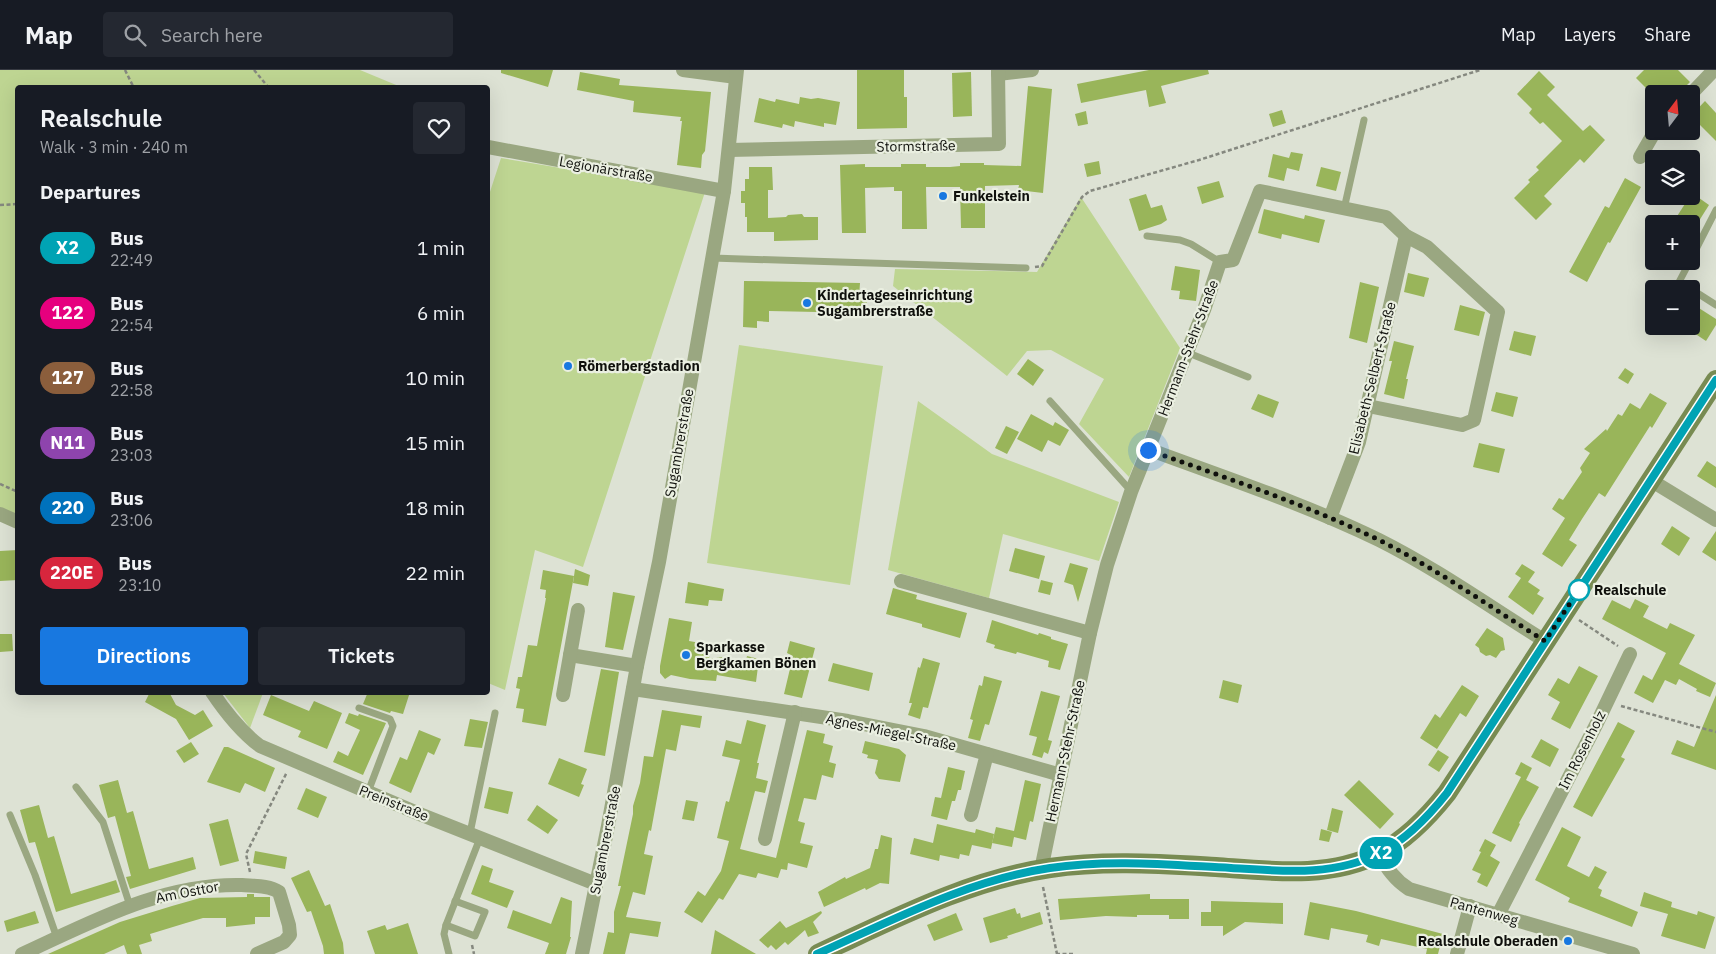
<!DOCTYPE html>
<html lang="en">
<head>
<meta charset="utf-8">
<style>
  :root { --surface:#171b24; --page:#242831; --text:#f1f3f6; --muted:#9ea1a6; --line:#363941; --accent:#1878e0 }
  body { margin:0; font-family:"IBM Plex Sans",sans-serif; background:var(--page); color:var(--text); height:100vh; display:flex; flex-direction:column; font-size:19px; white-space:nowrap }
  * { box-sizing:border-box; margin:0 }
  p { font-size:16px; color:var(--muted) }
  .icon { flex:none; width:28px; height:28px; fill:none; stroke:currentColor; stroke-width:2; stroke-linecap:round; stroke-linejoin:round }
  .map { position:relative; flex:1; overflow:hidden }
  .details { position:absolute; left:15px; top:15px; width:475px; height:610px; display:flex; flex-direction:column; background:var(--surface); border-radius:5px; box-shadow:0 5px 20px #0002 }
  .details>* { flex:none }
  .badge { padding:0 10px; border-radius:16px; font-size:18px; line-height:32px }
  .needle { width:32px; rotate:16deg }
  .controls { position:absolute; left:1645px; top:15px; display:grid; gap:10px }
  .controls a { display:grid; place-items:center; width:55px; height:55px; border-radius:5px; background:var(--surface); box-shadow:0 5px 20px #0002; font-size:25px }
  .you { position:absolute; width:25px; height:25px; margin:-12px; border:4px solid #fff; border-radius:50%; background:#1a73e8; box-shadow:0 0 0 8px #1a73e833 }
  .map>.badge { position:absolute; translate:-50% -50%; box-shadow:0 0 0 2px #fff }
  h2 { padding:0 25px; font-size:19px; line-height:45px }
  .round { display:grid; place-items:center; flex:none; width:52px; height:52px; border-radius:5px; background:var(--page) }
  .headline { display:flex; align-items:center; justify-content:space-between; height:85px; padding:0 25px }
  h1 { font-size:24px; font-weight:600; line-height:38px }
  .cta { display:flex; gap:10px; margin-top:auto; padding:10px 25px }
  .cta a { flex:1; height:58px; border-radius:5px; background:var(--accent); color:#fff; font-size:20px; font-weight:600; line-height:58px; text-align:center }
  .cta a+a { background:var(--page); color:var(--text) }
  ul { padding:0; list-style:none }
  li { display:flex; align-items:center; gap:15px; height:65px; padding:0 25px }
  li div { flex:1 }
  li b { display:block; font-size:19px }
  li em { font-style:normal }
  li .badge { min-width:55px; font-weight:700; text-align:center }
  header { display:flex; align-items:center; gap:30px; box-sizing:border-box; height:70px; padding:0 25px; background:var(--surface); border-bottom:1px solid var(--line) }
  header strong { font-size:24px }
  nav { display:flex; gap:28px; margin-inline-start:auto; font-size:18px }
  .search { width:350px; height:45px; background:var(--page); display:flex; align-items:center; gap:12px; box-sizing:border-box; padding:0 18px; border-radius:5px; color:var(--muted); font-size:19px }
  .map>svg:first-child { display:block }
</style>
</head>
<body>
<header>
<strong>Map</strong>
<div class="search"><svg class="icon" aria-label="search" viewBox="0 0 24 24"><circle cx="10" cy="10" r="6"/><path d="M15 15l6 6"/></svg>Search here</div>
<nav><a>Map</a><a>Layers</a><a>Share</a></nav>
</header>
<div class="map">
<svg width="1716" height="884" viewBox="0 0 1716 884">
  <rect width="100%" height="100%" fill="#dde2d4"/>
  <g fill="#bed592">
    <path d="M0,0H360L401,17L18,18L17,449L0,441Z"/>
    <path d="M501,88L705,122L583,497L535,480L505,620L488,613V128Z"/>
    <path d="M1081,127L1180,278L1129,407L1079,354L1104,309L1051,280L1027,281L1007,306L893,216L895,199L1037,202Z"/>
    <path d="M739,275L883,296L850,515L707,493Z"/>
    <path d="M918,331L992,384L1119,432L1099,491L1003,464L989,528L888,500Z"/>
    <path d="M223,623H263L250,658Z"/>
  </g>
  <g fill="#99b55a">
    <path d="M501,0H553L548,17L501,3Z"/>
    <path d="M857,0H904V27H907V58L857,59Z"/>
    <path d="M1149,0H1208L1209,4L1161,16L1166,33L1149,37L1146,20L1081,33L1077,14Z"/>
    <path d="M1644,0H1678L1690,12L1684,18L1682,24H1652L1636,8Z"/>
    <path d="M1539,1L1555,17L1547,25L1583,61L1590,55L1605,70L1584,93L1580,89L1544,126L1552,134L1536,150L1514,128L1530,112L1528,110L1539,100L1536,97L1562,71L1543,52L1540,54L1529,43L1532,39L1517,24Z"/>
    <path d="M580,2L620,9L619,15L711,22L705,81L702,85L701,98L677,95L682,51H680L681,47L633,42L634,31L577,20Z"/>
    <path d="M971,2L972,46L953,47L952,3Z"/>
    <path d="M1028,16L1052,19L1043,123L1018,120L1019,115L985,116V158H961L960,117H926L927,159H902V121H894V117L865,118L866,163H842L840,95L865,94V97H901V94H926V97H950L960,96V93H984V95L1021,96Z"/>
    <path d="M800,27L811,29L818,28L840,32L836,55L824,53V57L795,51L794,57L783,54L782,58L754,52L759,28L775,32L776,29L799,34Z"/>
    <path d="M1705,31L1716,43V71L1691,46Z"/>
    <path d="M1282,40L1286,53L1273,57L1269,44Z"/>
    <path d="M1086,41L1088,54L1078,56L1075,44Z"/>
    <path d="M1291,82L1303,84L1299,101L1287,98L1284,111L1268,107L1273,84L1289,88Z"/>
    <path d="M1099,91L1101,104L1087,107L1084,94Z"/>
    <path d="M749,97H772L773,120H768V148L786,147L788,145L802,144L804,147H818V170L774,171V162H747V147H745V133H741V121H745V109H749Z"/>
    <path d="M1321,97L1341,102L1336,121L1316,116Z"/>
    <path d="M1625,108L1641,117L1610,173L1608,172L1587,212L1569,202L1605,136L1609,138Z"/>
    <path d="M1219,111L1224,127L1202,134L1197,117Z"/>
    <path d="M1692,123L1709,135L1697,154H1672Z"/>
    <path d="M1146,124L1151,138L1162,135L1167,150L1161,154L1139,161L1129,129Z"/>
    <path d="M1264,139L1304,149L1305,145L1325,150L1319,173L1282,164L1281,169L1258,163Z"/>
    <path d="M1175,196L1200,200L1196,231L1179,229L1180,221L1171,220Z"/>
    <path d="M1408,203L1429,208L1424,227L1404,222Z"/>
    <path d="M744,211L860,213L859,227H867L866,243L769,241V252L757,251V258L743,257Z"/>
    <path d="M1360,212L1379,217L1367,273L1349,268Z"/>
    <path d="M1691,233L1716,249V255L1706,271L1691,261Z"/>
    <path d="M1460,235L1485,242L1479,266L1454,260Z"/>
    <path d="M1514,261L1536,266L1531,286L1509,280Z"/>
    <path d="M1394,271L1414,276L1406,309H1408L1404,329L1384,324L1392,291H1389Z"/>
    <path d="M1028,289L1044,300L1033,316L1017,304Z"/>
    <path d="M1625,298L1634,304L1628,314L1618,308Z"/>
    <path d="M1496,322L1518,327L1513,347L1491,341Z"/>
    <path d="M1650,323L1667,333L1652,358L1650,356L1605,427L1599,423L1582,449L1569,470L1577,475L1562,497L1542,484L1565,448L1552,439L1559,428L1563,430L1582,402L1580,398L1590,383L1584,379L1606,359L1607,361L1618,344L1622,346L1630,333L1640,339Z"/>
    <path d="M1258,324L1279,332L1273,348L1251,339Z"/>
    <path d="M1031,344L1053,356L1055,352L1069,360L1060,376L1048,370L1042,382L1017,369Z"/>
    <path d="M1006,356L1019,362L1007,384L995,378Z"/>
    <path d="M1479,373L1505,379L1499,403L1473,397Z"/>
    <path d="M1707,391L1716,397V418L1697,406Z"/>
    <path d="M1672,456L1690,468L1679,486L1661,474Z"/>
    <path d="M1716,461V491L1702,482Z"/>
    <path d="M1015,478L1045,486L1039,509L1009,501Z"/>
    <path d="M18,480V510L0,511V481Z"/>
    <path d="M1070,493L1088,498L1078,532L1073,515L1064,512Z"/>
    <path d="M1522,494L1535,502L1528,512L1540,520L1537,524L1544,528L1533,545L1508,527L1521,508L1515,504Z"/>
    <path d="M575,499L590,505L588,516L573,513Z"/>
    <path d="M543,500L574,506L546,656L522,652L524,639L516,638L520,619L516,618L518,607H522L528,575L537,576L546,528H545L546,520L540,519Z"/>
    <path d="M1041,510L1053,513L1050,525L1038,522Z"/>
    <path d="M688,512L724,519L722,531L709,530L708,536L685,533Z"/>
    <path d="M893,518L917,525L916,529L967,543L960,568L922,557V554L886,544Z"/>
    <path d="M613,522L635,526L623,580L605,577Z"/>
    <path d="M1635,529L1649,536L1643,547L1667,559L1670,553L1695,565L1679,594L1716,613L1710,627L1696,621L1697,619L1679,609L1676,615L1665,610L1653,633L1634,623L1643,605L1652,610L1666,583L1602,549L1612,530L1630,539Z"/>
    <path d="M669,548L692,552L689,571L712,575L709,589L723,587L746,591L747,586L759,589L756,612L717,605L716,611L690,609L671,605L665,609L660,603V596Z"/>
    <path d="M992,550L1038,565L1039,563L1051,567V569L1068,574L1060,600L1048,597L1049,591L1017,582L1016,584L994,578L995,575L986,572Z"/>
    <path d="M1487,558L1503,568L1505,580L1501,581L1496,588L1490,585L1486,586L1480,582L1479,578L1475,575Z"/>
    <path d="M0,564H12L13,581L0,582Z"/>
    <path d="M790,571L815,578L802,628L784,624L793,586L787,583Z"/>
    <path d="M923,588L940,593L928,638L923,637L920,649L908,645L912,633H909L918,597L920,598Z"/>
    <path d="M833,593L873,603L869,621L828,611Z"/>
    <path d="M1579,596L1598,606L1570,659L1551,649L1560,632L1548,625L1558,608L1569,614Z"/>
    <path d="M601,599L619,602L605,686L584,682Z"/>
    <path d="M984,606L1002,611L989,655L985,654L980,671L968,668L973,650L970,649L979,615L982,616Z"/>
    <path d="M1223,610L1242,615L1238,633L1219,628Z"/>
    <path d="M1462,615L1479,626L1466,647L1460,643L1437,679L1420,668L1435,644L1440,648Z"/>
    <path d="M1041,621L1060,626L1048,670L1052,671L1048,684L1044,682L1042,688L1032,685L1037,667L1029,665Z"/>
    <path d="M150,622H169L176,635L195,645L203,640L213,656L189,670L176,649L145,632Z"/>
    <path d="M368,622H410L403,644L391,641L390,643L363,634Z"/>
    <path d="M271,625L309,641L314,631L342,643L327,679L298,667L301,661L263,645Z"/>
    <path d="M1716,625V700L1671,684L1677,670L1694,677Z"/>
    <path d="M662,640L702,646L700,658L681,655L676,681L666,679L651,761L649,760L644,784L653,786L645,825L633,822L626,847L661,852L658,867L630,863L625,884H603L608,862L614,863V842L621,816H618L633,744V736L640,713L644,686L653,687Z"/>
    <path d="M349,643L358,646L359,644L386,653L363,705L333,692L338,681L348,686L360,660L345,653Z"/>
    <path d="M470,649L488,652L482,678L464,676Z"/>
    <path d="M747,650L766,655L757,693H759L756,708L768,711L765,723L755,721L740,779L776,788L807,660L825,664L823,673L833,676L829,692L836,694L833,708L822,705L816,730L804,728L798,751L805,753L800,773L813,776L807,798L788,793L787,800L781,799L778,808L758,803L756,808L739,804L723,830L719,828L702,853L684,842L698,821L705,826L721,801L729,771L717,768L726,731L729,732L740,690L722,686L726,670L741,674Z"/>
    <path d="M1618,652L1635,661L1621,687L1625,689L1592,747L1573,737Z"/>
    <path d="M419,660L441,669L434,685L428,682L411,723L389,713L400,687L407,690Z"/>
    <path d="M1541,669L1559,679L1550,697L1531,687Z"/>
    <path d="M865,671L899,679L906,685L900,712L879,709L875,703L878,690L867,688L868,685L862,683Z"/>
    <path d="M191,672L199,684L184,693L176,681Z"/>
    <path d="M224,677H228L275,698L265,722L245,713L240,723L207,712Z"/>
    <path d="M1438,680L1449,687L1439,702L1428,695Z"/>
    <path d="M559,688L587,699L581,714L584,715L579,727L548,714Z"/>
    <path d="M1521,692L1532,698L1526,710L1539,717L1519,753L1520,754L1511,772L1492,763L1521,707L1515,704Z"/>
    <path d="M948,697L965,701L961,720H958L955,731H952L947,750L931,746L935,727L941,728Z"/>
    <path d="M118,710L127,743L133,741L149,799L193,787L196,799L130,819L126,807L131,806L115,746L108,748L99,715Z"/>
    <path d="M1025,710L1041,714L1033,752L1030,751L1026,770L1014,767L1012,777L992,773L996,757L1014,761Z"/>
    <path d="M1359,710L1394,744L1380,759L1344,725Z"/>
    <path d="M489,717L513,722L508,744L484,738Z"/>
    <path d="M306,718L327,727L318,748L297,739Z"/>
    <path d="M686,730L698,732L694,751L682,749Z"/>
    <path d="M39,735L48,768L54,766L71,824L116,810L120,822L56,842L35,772L29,773L20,740Z"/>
    <path d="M537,735L558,750L548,764L527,750Z"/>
    <path d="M1332,738L1343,741L1338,763L1327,760Z"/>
    <path d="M228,749L239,791L220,796L209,754Z"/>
    <path d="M937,754L975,763L976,759L994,764L991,779L972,775L969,786L960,784L959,789L940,785L939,791L910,784L914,768L933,773Z"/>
    <path d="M1562,757L1581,767L1567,796L1589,807L1595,796L1607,802L1598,818L1602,820L1600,826L1638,842L1632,857L1568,832L1570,828L1535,810Z"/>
    <path d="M1321,759L1332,762L1329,772L1319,770Z"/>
    <path d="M881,765L892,768L889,814L880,813L866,820L865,818L824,837L818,822L845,807L846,809L870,798L875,779H878Z"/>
    <path d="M1485,769L1496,775L1490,786L1500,792L1487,817L1477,812L1481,804L1472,800L1481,782L1487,785L1479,781Z"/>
    <path d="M255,781L287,787L285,799L253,793Z"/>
    <path d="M482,795L493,799L489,812L514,821L507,838L471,824Z"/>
    <path d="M309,800L325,836L330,834L343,873L344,884H324L323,876L311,841L307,842L291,808Z"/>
    <path d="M1644,822L1672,832L1671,837L1697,845L1698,841L1715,847L1705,879L1661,866L1668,844L1640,836Z"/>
    <path d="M247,824H254V827H270V847H255V854L226,857V848H203L186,853L150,864L152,871L139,875L142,884H127L124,875L104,884H48L120,852L172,836L200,828L247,827Z"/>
    <path d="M1150,824V829H1189V849H1169V845H1137V847L1106,846L1060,850L1058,829Z"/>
    <path d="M561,827L572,831L570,867H571L566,884H545L549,873L507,858L513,840L551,854Z"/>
    <path d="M1211,831L1283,833V854L1245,852L1223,866V856H1201V842H1211Z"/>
    <path d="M1310,832L1356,841L1443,864L1438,884H1426L1427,879L1381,869L1379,876L1366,872L1368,865L1331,858L1329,870L1304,865Z"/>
    <path d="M1015,838L1017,844L1020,843L1021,848L1040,842L1043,854L1007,866L1008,868L990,873L983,848Z"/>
    <path d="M35,841L39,853L7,862L4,851Z"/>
    <path d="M821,841L822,843L813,852L819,863L808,867L805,860L788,875L785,872L776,880L771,875L768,878L759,870L780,851L786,858Z"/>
    <path d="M956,843L963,860L934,871L927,855Z"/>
    <path d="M408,853L418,884H375L367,861L385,855L387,860Z"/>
    <path d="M715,860L756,884H711Z"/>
  </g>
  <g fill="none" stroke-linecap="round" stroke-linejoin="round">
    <g stroke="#85887f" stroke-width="2.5" stroke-dasharray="4 2.5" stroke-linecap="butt">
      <path d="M125,0L134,18"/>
      <path d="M254,0L269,18"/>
      <path d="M0,135L18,134"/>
      <path d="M1035,197L1042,196L1082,127L1090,121L1199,90L1480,0"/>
      <path d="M0,414L18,422"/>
      <path d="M1579,550L1618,576"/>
      <path d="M1621,636L1716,662"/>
      <path d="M250,802L246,784L287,702"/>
      <path d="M1043,817L1057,884"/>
      <path d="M472,875L474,884"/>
      <path d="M1056,884H1074"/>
    </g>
    <g stroke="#9aa781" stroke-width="7">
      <path d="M1344,139L1364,50"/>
      <path d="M1147,166L1180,170L1191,174L1220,192"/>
      <path d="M712,188L1026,198"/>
      <path d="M1691,189L1716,140"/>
      <path d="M1690,191L1679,212L1690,219"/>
      <path d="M1691,219L1716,235"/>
      <path d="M1186,282L1248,307"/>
      <path d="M1050,331L1131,421"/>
      <path d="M359,638L390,649L393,656L368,722"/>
      <path d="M76,717L103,752L130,836"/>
      <path d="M10,745L35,805L57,868"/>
      <path d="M470,763L495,643"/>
      <path d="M446,855L475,866L485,842L455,831"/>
      <path d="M449,884L444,864L446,855L480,768"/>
    </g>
    <g stroke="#9aa781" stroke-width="14">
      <path d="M683,0L736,7"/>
      <path d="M998,4L1032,0"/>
      <path d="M1691,24L1714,0"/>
      <path d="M488,77L724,121"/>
      <path d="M729,80L999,74L998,0"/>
      <path d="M1640,87L1655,61"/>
      <path d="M1148,379C1226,408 1305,434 1379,470C1437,499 1490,537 1545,571"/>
      <path d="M1652,411L1716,450"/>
      <path d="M0,444L18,452"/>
      <path d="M1330,448L1359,372L1406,166"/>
      <path d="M901,511L1090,563"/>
      <path d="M570,585L637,596"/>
      <path d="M633,619L848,651L924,666L1061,705"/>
      <path d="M212,622C226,643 240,661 260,676L422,745L596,814"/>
      <path d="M563,625L578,540"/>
      <path d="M971,745L987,684"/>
      <path d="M765,769L795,642"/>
      <path d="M1379,783C1387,799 1395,810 1409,819L1633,884"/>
      <path d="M1041,800L1090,563L1107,495L1131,422L1204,240L1220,192L1233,190L1260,121L1386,147L1406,166L1427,177L1498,242L1474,350L1462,355L1368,336"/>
      <path d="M1498,845L1597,653L1630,584"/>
      <path d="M22,884C92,852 162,813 242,815C253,816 269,815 279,822L289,855L290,865L284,872L257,884"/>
      <path d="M582,884L608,756L637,596L659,492L724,121L737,0"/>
      <path d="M1457,884L1470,836"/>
    </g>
    <path stroke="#788b52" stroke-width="20" d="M818,884C892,850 968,810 1050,798C1105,790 1161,794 1216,797C1271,801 1329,809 1380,783C1407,769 1428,747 1447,723L1716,310"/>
  </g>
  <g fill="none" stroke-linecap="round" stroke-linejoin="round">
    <defs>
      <path id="line" d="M817,884C893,850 968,810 1050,798C1110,789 1171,795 1231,798C1281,801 1333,807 1380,783C1407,769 1428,747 1447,723L1716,310"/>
    </defs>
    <use href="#line" stroke="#fff" stroke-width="11"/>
    <use href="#line" stroke="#00a3b4" stroke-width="8"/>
    <path stroke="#0f100c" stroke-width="5" stroke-dasharray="0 9" d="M1148,380C1226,408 1305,434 1379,470C1437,499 1490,537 1545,571L1580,518L1579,520"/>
  </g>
  <g fill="#1878e0" stroke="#eaefe1" stroke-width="2">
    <circle cx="943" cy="126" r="5"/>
    <circle cx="807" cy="233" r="5"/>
    <circle cx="568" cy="296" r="5"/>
    <circle cx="686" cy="585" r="5"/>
    <circle cx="1568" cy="871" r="5"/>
  </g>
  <circle fill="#fff" stroke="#00a3b4" stroke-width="2.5" cx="1579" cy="520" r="10"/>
  <g text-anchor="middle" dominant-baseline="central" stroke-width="4.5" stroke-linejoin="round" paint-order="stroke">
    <g font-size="14" fill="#0f100c" stroke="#eaefe1">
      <text transform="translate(916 76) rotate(-1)">Stormstraße</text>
      <text transform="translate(606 99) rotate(10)">Legionärstraße</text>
      <text transform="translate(1188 278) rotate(-69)">Hermann-Stehr-Straße</text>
      <text transform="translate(1372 308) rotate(-76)">Elisabeth-Selbert-Straße</text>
      <text transform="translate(679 373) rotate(-80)">Sugambrerstraße</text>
      <text transform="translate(891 662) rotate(12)">Agnes-Miegel-Straße</text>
      <text transform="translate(1582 680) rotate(-63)">Im Rosenholz</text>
      <text transform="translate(1065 681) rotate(-78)">Hermann-Stehr-Straße</text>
      <text transform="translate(394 733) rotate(22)">Preinstraße</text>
      <text transform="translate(605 770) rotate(-79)">Sugambrerstraße</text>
      <text transform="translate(187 822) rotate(-11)">Am Osttor</text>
      <text transform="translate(1484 841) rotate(16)">Pantenweg</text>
    </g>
    <g font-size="14" font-weight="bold" fill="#0f100c" stroke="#eaefe1" text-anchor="start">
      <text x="953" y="126">Funkelstein</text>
      <text x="817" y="225">Kindertageseinrichtung<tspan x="817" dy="16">Sugambrerstraße</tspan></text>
      <text x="578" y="296">Römerbergstadion</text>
      <text x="696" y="577">Sparkasse<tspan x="696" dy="16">Bergkamen Bönen</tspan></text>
      <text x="1558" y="871" text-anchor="end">Realschule Oberaden</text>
    </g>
    <g font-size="14" font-weight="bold" fill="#0f100c" stroke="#eaefe1" text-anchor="start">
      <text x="1594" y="520">Realschule</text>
    </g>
  </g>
</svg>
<div class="controls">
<a><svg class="needle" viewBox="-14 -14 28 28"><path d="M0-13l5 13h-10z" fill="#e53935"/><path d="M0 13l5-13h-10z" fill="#9ea1a6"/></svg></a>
<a><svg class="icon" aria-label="layers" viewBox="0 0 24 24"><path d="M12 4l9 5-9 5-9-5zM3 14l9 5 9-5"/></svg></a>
<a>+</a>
<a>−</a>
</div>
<div class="you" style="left:1148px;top:380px"></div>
<b class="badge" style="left:1381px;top:783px;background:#00a3b4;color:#fff">X2</b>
<section class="details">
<div class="headline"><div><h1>Realschule</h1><p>Walk · 3 min · 240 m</p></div><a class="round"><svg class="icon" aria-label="heart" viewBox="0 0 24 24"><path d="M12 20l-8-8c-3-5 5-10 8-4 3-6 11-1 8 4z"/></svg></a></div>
<h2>Departures</h2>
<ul>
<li><span class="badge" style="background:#00a3b4;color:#fff">X2</span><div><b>Bus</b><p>22:49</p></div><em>1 min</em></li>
<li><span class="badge" style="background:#e6007e;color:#fff">122</span><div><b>Bus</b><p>22:54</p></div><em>6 min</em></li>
<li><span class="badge" style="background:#8b5e3c;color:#fff">127</span><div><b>Bus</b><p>22:58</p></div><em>10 min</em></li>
<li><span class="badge" style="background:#8e44ad;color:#fff">N11</span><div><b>Bus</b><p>23:03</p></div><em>15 min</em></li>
<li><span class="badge" style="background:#0072bc;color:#fff">220</span><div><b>Bus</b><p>23:06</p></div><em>18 min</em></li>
<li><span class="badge" style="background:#d7263d;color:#fff">220E</span><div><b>Bus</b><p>23:10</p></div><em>22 min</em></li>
</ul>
<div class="cta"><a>Directions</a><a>Tickets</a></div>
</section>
</div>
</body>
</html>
